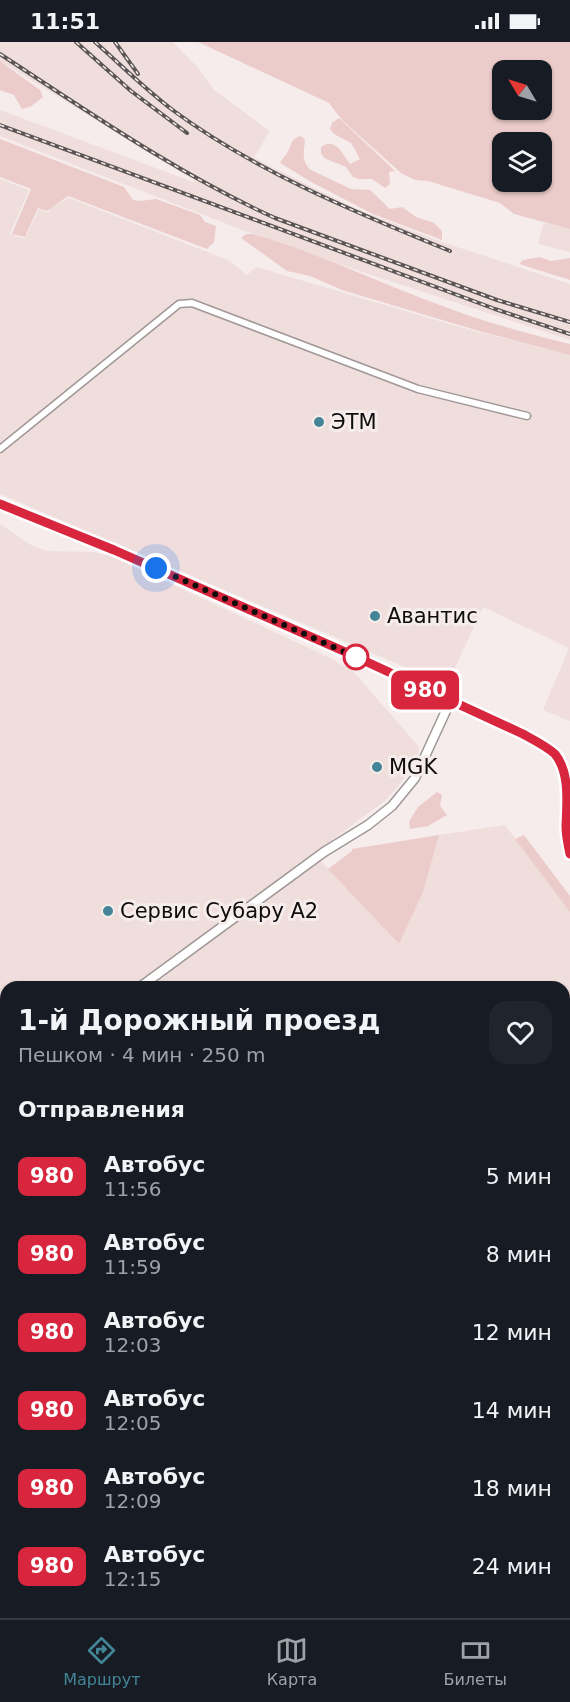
<!DOCTYPE html>
<html lang="ru">
<head>
<meta charset="utf-8">
<style>
  :root { --surface:#171b24; --page:#20242c; --text:#f1f3f6; --muted:#9ea1a6; --line:#363941; --accent:#438596 }
  body { margin:0; font-family:"DejaVu Sans",sans-serif; background:var(--page); color:var(--text); height:100vh; display:flex; flex-direction:column; font-size:22px; white-space:nowrap }
  * { box-sizing:border-box; margin:0 }
  p { font-size:20px; color:var(--muted) }
  .icon { flex:none; width:33px; height:33px; fill:none; stroke:currentColor; stroke-width:2; stroke-linecap:round; stroke-linejoin:round }
  .map { position:relative; flex:1; overflow:hidden }
  .side { position:absolute; left:0px; top:939px; width:570px; height:638px; display:flex; flex-direction:column; background:var(--surface); border-radius:18px 18px 0 0; box-shadow:0 2px 4px #0004 }
  .side>* { flex:none }
  .badge { padding:0 12px; border-radius:9px; font-size:21px; line-height:39px }
  .needle { width:39px; rotate:308deg }
  .tools { position:absolute; left:492px; top:18px; display:grid; gap:12px }
  .tools a { display:grid; place-items:center; width:60px; height:60px; border-radius:12px; background:var(--surface); box-shadow:0 2px 4px #0004; font-size:30px }
  .you { position:absolute; width:30px; height:30px; margin:-15px; border:4px solid #fff; border-radius:50%; background:#1a73e8; box-shadow:0 0 0 9px #1a73e833 }
  .map>.badge { position:absolute; translate:-50% -50%; box-shadow:0 0 0 3px #fff }
  h2 { padding:0 18px; font-size:22px; line-height:54px }
  .round { display:grid; place-items:center; flex:none; width:63px; height:63px; border-radius:18px; background:var(--page) }
  .head { display:flex; align-items:center; justify-content:space-between; height:102px; padding:0 18px }
  h1 { font-size:28px; font-weight:700; line-height:45px }
  ul { padding:0; list-style:none }
  li { display:flex; align-items:center; gap:18px; height:78px; padding:0 18px }
  li div { flex:1 }
  li b { display:block; font-size:22px }
  li em { font-style:normal }
  li .badge { min-width:66px; font-weight:700; text-align:center }
  .status { display:flex; justify-content:space-between; align-items:center; height:42px; padding:0 30px; background:var(--surface); direction:ltr }
  .status svg { height:16px; fill:currentColor }
  .menu { display:flex; justify-content:space-around; align-items:center; height:84px; border-top:2px solid var(--line); background:var(--surface); font-size:16px; color:var(--muted) }
  .menu a { display:grid; justify-items:center; gap:3px }
  .menu .current { color:var(--accent) }
  .map>svg:first-child { display:block }
</style>
</head>
<body>
<div class="status"><b>11:51</b><svg viewBox="0 0 49 12"><path d="M0 12V9h3v3zM5 12V6h3v6zM10 12V3h3v9zM15 12V0h3v12zM26 1h20v11H26zM47 4h2v5h-2z"/></svg></div>
<div class="map">
<svg width="570" height="1576" viewBox="0 0 570 1576">
  <rect width="100%" height="100%" fill="#f5eceb"/>
  <g fill="#f0dedd">
    <path d="M0,0H173L198,26L214,48L270,89L254,115L262,120L354,166L442,200L570,242V298L286,205L0,94V68L193,140L195,139L0,19Z"/>
    <path d="M0,137L29,148L10,192L25,197L39,167L47,171L52,165L69,156L228,218L247,233L256,225L463,286L570,313V679L543,668L569,606L483,565L447,643L0,452Z"/>
    <path d="M544,181L570,187V210L538,202Z"/>
    <path d="M0,482L31,503L47,509L92,510L112,514L330,616L354,630L419,705L417,717L403,738L386,758L133,945H6V1040L0,1044Z"/>
    <path d="M505,783L570,869V1282L564,1286V945H148L227,884L319,817L399,902L423,850L439,793Z"/>
    <path d="M6,1051V1224L0,1216V1056Z"/>
    <path d="M0,1230L6,1238V1454L0,1446Z"/>
    <path d="M103,1571H210L203,1576H109Z"/>
  </g>
  <g fill="#ecccca" fill-rule="evenodd">
    <path d="M198,0H570V187L514,172L500,161L428,139L415,138L401,131L342,78L329,61ZM502,28H542V68H502ZM502,100H542V140H502Z"/>
    <path d="M0,19L40,48L43,55L30,65L22,67L14,53L0,48Z"/>
    <path d="M339,76L395,129L389,130L390,142L385,146L372,137H359L353,135L346,125L324,116L321,111V105C335,95 342,111 350,122L360,117L351,101L334,92L330,87L332,81Z"/>
    <path d="M301,94L305,98C304,109 301,120 311,128L351,147L370,148L390,167L402,165L416,175L434,181L442,189V198L373,172L313,141L280,121C281,118 284,115 286,113C292,105 289,97 301,94Z"/>
    <path d="M0,97L124,145L133,158L140,159L156,157L200,173L205,180L216,184L214,200L207,207L68,154L47,169L38,166L25,195L12,192L31,147L0,135Z"/>
    <path d="M246,192H252C323,212 389,246 459,270C495,283 533,293 570,302V313L479,289L342,248L310,234L287,229L241,196Z"/>
    <path d="M540,215L551,219L570,216V238L519,222L523,218Z"/>
    <path d="M437,750L442,753L440,764L447,773L428,784L410,787L409,780L418,765Z"/>
    <path d="M439,793L423,850L399,902L328,827L352,809V807Z"/>
    <path d="M524,793L570,854V870L515,797Z"/>
  </g>
  <g fill="none" stroke-linecap="round" stroke-linejoin="round">
    <defs>
      <g id="minor">
        <path d="M0,407L179,262L192,261L418,347L527,374"/>
        <path d="M0,1222L6,1230"/>
      </g>
      <g id="tertiary">
        <path d="M140,945L324,810L368,783L392,764L415,736L450,660"/>
        <path d="M0,1051L6,1046"/>
      </g>
      <g id="secondary">
        <path d="M0,462L114,508L341,608L523,692C534,698 546,704 555,712C570,731 567,759 566,784C566,794 568,803 570,812"/>
        <path d="M564,1356L570,1352"/>
        <path d="M564,1369L570,1365"/>
        <path d="M0,1503L6,1511"/>
        <path d="M71,1570L78,1576"/>
        <path d="M249,1576L257,1570"/>
        <path d="M267,1576L275,1570"/>
      </g>
      <g id="primary">
        <path d="M0,1529L6,1537"/>
        <path d="M0,1553L6,1561"/>
        <path d="M14,1570L18,1576"/>
        <path d="M31,1570L35,1576"/>
      </g>
    </defs>
    <use href="#minor" stroke="#a09897" stroke-width="9"/>
    <use href="#tertiary" stroke="#a09897" stroke-width="11"/>
    <use href="#secondary" stroke="#a09897" stroke-width="12"/>
    <use href="#primary" stroke="#cacaca" stroke-width="14"/>
    <use href="#minor" stroke="#fff" stroke-width="6"/>
    <use href="#tertiary" stroke="#fff" stroke-width="8"/>
    <use href="#secondary" stroke="#fff" stroke-width="9"/>
    <use href="#primary" stroke="#f7c7c4" stroke-width="10"/>
    <defs>
      <g id="rail">
        <path d="M76,0L131,49L187,91"/>
        <path d="M95,0C121,23 146,48 174,69C257,130 355,170 450,209"/>
        <path d="M115,0L138,32"/>
        <path d="M0,12C89,70 178,132 275,176L497,258L570,280"/>
        <path d="M0,83L495,267L570,292"/>
      </g>
    </defs>
    <use href="#rail" stroke="#5b5655" stroke-width="4"/>
    <use href="#rail" stroke="#f5eceb" stroke-width="1.5" stroke-dasharray="4.5" stroke-linecap="butt"/>
  </g>
  <g fill="none" stroke-linecap="round" stroke-linejoin="round">
    <defs>
      <path id="line" d="M0,462L114,508L341,608L523,692C534,698 546,704 555,712C570,731 567,759 566,784C566,794 568,803 570,812"/>
    </defs>
    <use href="#line" stroke="#fff" stroke-width="14"/>
    <use href="#line" stroke="#d7263d" stroke-width="9"/>
    <path stroke="#0f0c0c" stroke-width="6" stroke-dasharray="0 10.8" d="M156,526L356,615"/>
  </g>
  <g fill="#438596" stroke="#f5eceb" stroke-width="2">
    <circle cx="319" cy="380" r="6"/>
    <circle cx="375" cy="574" r="6"/>
    <circle cx="377" cy="725" r="6"/>
    <circle cx="108" cy="869" r="6"/>
  </g>
  <circle fill="#fff" stroke="#d7263d" stroke-width="3" cx="356" cy="615" r="12"/>
  <g text-anchor="middle" dominant-baseline="central" stroke-width="6" stroke-linejoin="round" paint-order="stroke">
    <g font-size="21" fill="#0f0c0c" stroke="#f5eceb" text-anchor="start">
      <text x="331" y="380">ЭТМ</text>
      <text x="387" y="574">Авантис</text>
      <text x="389" y="725">MGK</text>
      <text x="120" y="869">Сервис Субару А2</text>
    </g>
  </g>
</svg>
<div class="tools">
<a><svg class="needle" viewBox="-14 -14 28 28"><path d="M0-13l5 13h-10z" fill="#e53935"/><path d="M0 13l5-13h-10z" fill="#9ea1a6"/></svg></a>
<a><svg class="icon" aria-label="layers" viewBox="0 0 24 24"><path d="M12 4l9 5-9 5-9-5zM3 14l9 5 9-5"/></svg></a>
</div>
<div class="you" style="left:156px;top:526px"></div>
<b class="badge" style="left:425px;top:648px;background:#d7263d;color:#fff">980</b>
<section class="side">
<div class="head"><div><h1>1-й Дорожный проезд</h1><p>Пешком · 4 мин · 250 m</p></div><a class="round"><svg class="icon" aria-label="heart" viewBox="0 0 24 24"><path d="M12 20l-8-8c-3-5 5-10 8-4 3-6 11-1 8 4z"/></svg></a></div>
<h2>Отправления</h2>
<ul>
<li><span class="badge" style="background:#d7263d;color:#fff">980</span><div><b>Автобус</b><p>11:56</p></div><em>5 мин</em></li>
<li><span class="badge" style="background:#d7263d;color:#fff">980</span><div><b>Автобус</b><p>11:59</p></div><em>8 мин</em></li>
<li><span class="badge" style="background:#d7263d;color:#fff">980</span><div><b>Автобус</b><p>12:03</p></div><em>12 мин</em></li>
<li><span class="badge" style="background:#d7263d;color:#fff">980</span><div><b>Автобус</b><p>12:05</p></div><em>14 мин</em></li>
<li><span class="badge" style="background:#d7263d;color:#fff">980</span><div><b>Автобус</b><p>12:09</p></div><em>18 мин</em></li>
<li><span class="badge" style="background:#d7263d;color:#fff">980</span><div><b>Автобус</b><p>12:15</p></div><em>24 мин</em></li>
</ul>
</section>
</div>
<nav class="menu">
<a class="current"><svg class="icon" aria-label="directions" viewBox="0 0 24 24"><path d="M12 3l9 9-9 9-9-9zM9 14v-3h6M13 9l2 2-2 2"/></svg>Маршрут</a>
<a><svg class="icon" aria-label="map" viewBox="0 0 24 24"><path d="M3 6l6-2 6 2 6-2v14l-6 2-6-2-6 2zM9 4v14M15 6v14"/></svg>Карта</a>
<a><svg class="icon" aria-label="tickets" viewBox="0 0 24 24"><path d="M3 7h18v10H3zM15 7v10"/></svg>Билеты</a>
</nav>
</body>
</html>
